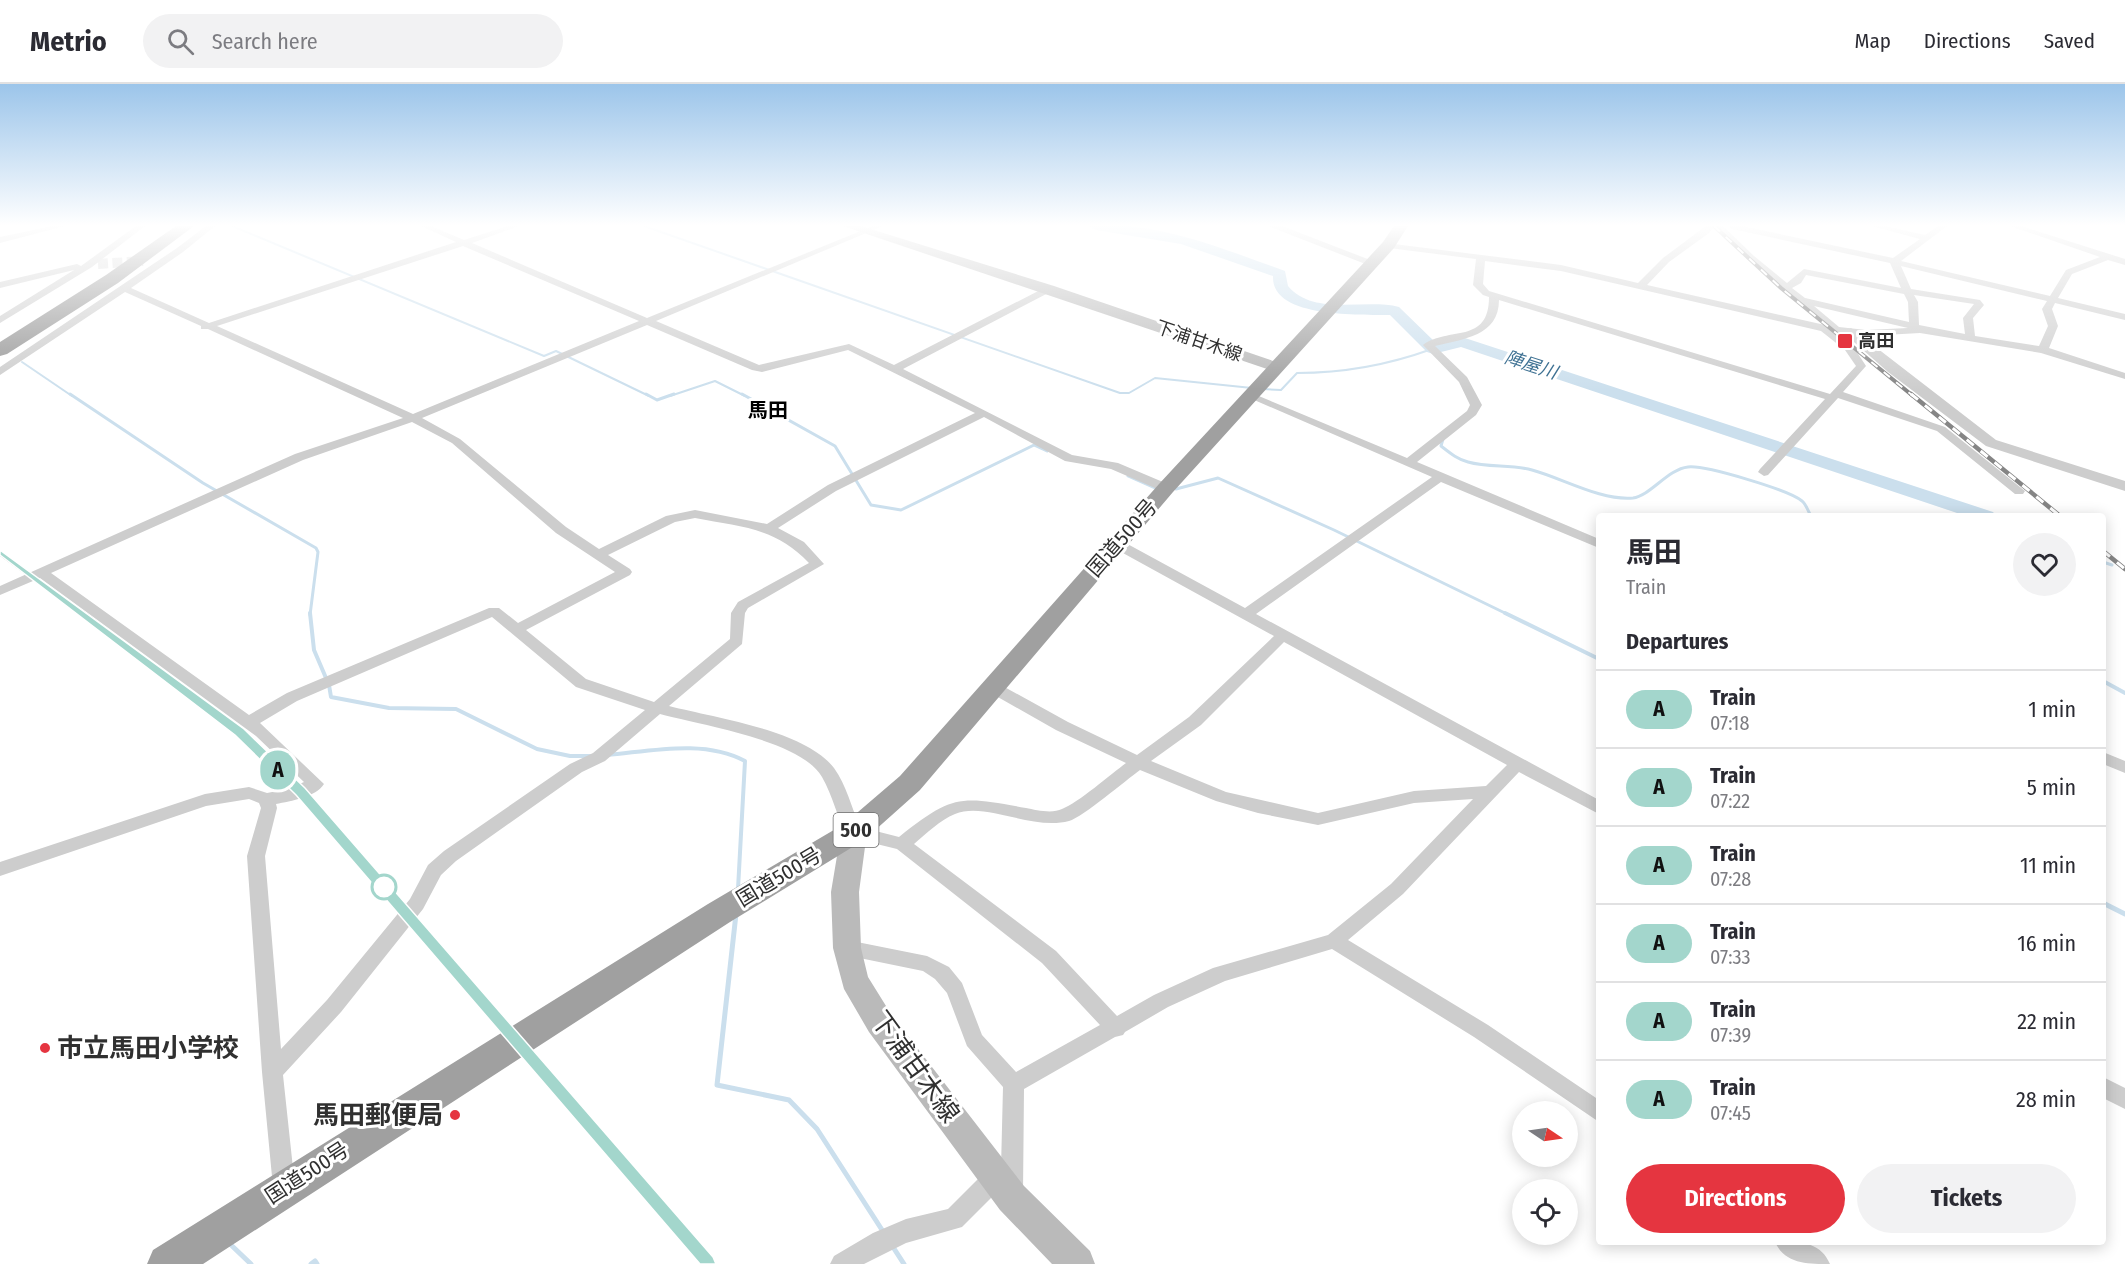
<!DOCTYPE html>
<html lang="en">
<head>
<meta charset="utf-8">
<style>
  :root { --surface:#fff; --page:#f2f2f3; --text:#2b2b33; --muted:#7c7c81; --line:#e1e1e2; --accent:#e53540 }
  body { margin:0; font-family:"Fira Sans Condensed","Noto Sans JP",sans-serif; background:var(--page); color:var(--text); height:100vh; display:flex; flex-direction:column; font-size:22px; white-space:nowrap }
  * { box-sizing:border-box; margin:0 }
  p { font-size:20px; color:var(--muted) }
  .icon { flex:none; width:33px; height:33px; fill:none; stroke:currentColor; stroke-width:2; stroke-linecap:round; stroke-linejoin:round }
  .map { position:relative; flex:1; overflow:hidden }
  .drawer { position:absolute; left:1596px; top:429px; width:510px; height:732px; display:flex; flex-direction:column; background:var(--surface); border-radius:6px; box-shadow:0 3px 15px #0003 }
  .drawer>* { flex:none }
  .badge { padding:0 12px; border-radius:20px; font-size:21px; line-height:39px }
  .needle { width:39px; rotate:103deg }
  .fabs { position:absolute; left:1512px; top:1017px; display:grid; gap:12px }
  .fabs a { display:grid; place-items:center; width:66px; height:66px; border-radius:50%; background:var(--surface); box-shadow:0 3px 15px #0003; font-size:30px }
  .map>.badge { position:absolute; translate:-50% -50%; box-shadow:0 0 0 3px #fff }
  h2 { padding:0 30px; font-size:22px; line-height:54px }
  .round { display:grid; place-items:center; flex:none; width:63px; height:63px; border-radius:32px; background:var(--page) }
  .overview { display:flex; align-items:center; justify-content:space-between; height:102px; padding:0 30px }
  h1 { font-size:28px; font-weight:700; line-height:45px }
  .button { display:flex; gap:12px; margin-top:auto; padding:12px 30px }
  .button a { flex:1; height:69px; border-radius:36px; background:var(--accent); color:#fff; font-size:24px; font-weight:700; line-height:69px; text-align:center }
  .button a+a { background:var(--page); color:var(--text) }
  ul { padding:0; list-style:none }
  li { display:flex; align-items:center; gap:18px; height:78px; padding:0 30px; border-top:2px solid var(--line) }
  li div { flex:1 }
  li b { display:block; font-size:22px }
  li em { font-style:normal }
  li .badge { min-width:66px; font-weight:700; text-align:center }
  header { display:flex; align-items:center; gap:36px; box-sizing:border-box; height:84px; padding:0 30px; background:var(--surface); border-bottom:2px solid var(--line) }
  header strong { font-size:28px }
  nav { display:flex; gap:33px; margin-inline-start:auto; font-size:21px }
  .search { width:420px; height:54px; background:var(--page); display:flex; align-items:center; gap:15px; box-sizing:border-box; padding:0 21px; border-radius:33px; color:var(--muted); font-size:22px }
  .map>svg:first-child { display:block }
</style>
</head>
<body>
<header>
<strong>Metrio</strong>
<div class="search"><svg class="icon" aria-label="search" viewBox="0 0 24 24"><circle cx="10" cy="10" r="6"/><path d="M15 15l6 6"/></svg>Search here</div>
<nav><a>Map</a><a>Directions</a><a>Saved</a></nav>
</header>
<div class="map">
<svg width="2125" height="1180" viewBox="0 0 2125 1180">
  <rect width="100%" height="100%" fill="#fff"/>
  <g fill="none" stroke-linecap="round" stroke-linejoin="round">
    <g stroke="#cbdfed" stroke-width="2">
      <path d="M232,142L544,272L556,267L649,312"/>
      <path d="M644,142L1120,309H1129L1155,294L1252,304"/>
      <path d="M22,278L72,312"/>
      <path d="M1262,305L1281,306L1297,289C1344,289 1388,281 1432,265"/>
      <path d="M670,312L715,297L745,312"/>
    </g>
    <g stroke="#cbdfed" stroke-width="3">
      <path d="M70,310L203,399L316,464L318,468L310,531"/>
      <path d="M646,310L657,316L674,310"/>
      <path d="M742,310L835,362L871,421L901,426L1034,361L1047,367"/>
      <path d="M1443,355L1441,362C1450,369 1457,375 1468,378C1489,384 1511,380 1532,386C1562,394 1601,417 1633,414C1650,412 1668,385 1688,383C1705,381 1789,406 1802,417C1806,420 1808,427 1811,432"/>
      <path d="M1128,392L1155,404"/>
      <path d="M1176,405L1218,394L1334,446L1509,531"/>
      <path d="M2103,478L2112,481"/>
    </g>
    <g stroke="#cbdfed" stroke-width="4">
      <path d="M310,529L314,566L329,601L331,613L389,624L456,625L537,665L570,672H591"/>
      <path d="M1505,529L1599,575"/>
      <path d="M2103,597L2125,609"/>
      <path d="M607,671C652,667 704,655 745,677L738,805"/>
    </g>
    <g stroke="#cbdfed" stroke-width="5">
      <path d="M2103,819L2125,830"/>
      <path d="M736,830L717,1001L789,1016L817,1045L884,1149"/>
      <path d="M230,1160L251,1180"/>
      <path d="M893,1163L904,1180"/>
      <path d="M311,1180L315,1177L317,1180"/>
    </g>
    <path fill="#cbdfed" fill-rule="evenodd" d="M1089,142C1156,136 1223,165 1285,187L1288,202C1314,233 1365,214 1399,223L1436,259L1462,253L1468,255L1993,428L1996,432H1966L1461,263L1433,270L1427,268L1390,231C1362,230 1271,235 1273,192L1181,160L1096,146Z"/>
    <path stroke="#d6d6d6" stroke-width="10" stroke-dasharray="10 4.5" stroke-linecap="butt" d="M98,180L143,177"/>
    <g fill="#cdcdcd" fill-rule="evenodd">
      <path d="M52,142H65L0,159V153Z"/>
      <path d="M136,142H145L92,183L0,239V232L74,186L0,204V198L77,180L81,182Z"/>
      <path d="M206,142H215L183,168L131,204L209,239L456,158L421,142H431L464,156L508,142H519L472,159L647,234L873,142H883L656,237L759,281L849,260L894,281L1046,203H1052V207L903,285L1072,371L1118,379L1170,401V407H1162L1111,385L1065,377L984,333L836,407L778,444L804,458L824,480L748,524L745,529L742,560L669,622C715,634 805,646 834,684C846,700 852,725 860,743L899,753C953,710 960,712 1026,724C1036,726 1052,730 1062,725C1078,719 1111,690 1126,679L1056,646L989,608L986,604L989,600H999L1068,638L1137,671L1189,633L1274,552L1112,463L1110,460L1112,457H1122L1245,524L1432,393L1245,312L1254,310L1407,374L1467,327L1470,321L1459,298L1423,261C1448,242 1489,261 1489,213L1483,211L1473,201L1476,175L1389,164L1385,161L1386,159L1561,181L1638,199L1663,174L1706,142H1714L1709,149L1669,178L1647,201L1825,241L1748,176L1715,142H1723L1754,172L1787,199L1804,185L1901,204L1890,179L1732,145L1728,142H1742L1893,174L1920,155L1872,142H1885L1925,151L1938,142H1947L1901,177L2050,212L2066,186L2100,173L2010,142H2021L2125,175V181L2108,176L2072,190L2058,214L2125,230V236L2055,219L2052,225L2058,242L2049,264L2125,289V295L2041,269L1920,249L1866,252L1836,249L1853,262L1866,282L1843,308L1945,343L2025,407L2023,410H2015L1937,347L1838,314L1768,391L1764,392L1758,388L1760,385L1825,315L1499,216C1499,252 1463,255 1435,262L1467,293L1482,321L1476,331L1417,378L1599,455V464L1441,398L1256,530L1599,716V730L1519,688L1403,810L1348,856L1488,941L1599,1016V1038L1474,953L1332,865L1225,897L1168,923L1125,948L1123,951L1115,953L1024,1005L1023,1108L1020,1116L1012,1119L1004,1116L1001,1104L962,1143L906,1159L864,1180H830L834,1172L873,1149L906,1135L948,1125L988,1085L996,1082L1001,1084L1003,1003L967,962L947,909L935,895L923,887L840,870L837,864L840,858L847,856L927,872L949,883L962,899L982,951L1016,988L1100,941L1042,879L897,765L848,753C837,734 833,712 822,693C801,656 700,641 660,630L605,677L582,688L456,777L441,791L423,825L341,928L283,991L295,1103L292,1111L284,1114L276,1111L273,1103L262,988L247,772L261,724L259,719L249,715L206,722L0,792V778L205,710L249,703L267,709L288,705L304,698L256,652L40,494L0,511V502L295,370L403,334L208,245H201V242L125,208L0,291V283L177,164ZM463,162L639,237L413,330L217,242ZM1485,177L1561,187L1821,247L1845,266L1856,282L1830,310L1489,207L1483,200ZM1901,182L2047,217L2042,225L2048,242L2039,262L1975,252L1973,234L1984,221L1980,216L1911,205ZM1806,191L1904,210L1908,218L1909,238L1805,214L1792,204L1801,199ZM1914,211L1974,220L1963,234L1965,250L1919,241L1918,218ZM1814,222L1908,244L1866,246L1839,243ZM647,241L752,286L762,288L848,266L975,329L828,401L767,440L695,426L666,432L599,465L566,443L460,355L422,334ZM412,338L452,359L556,449L615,488L518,539L499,524H489L287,609L249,631L51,489L303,376ZM695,434C741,443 775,443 809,479L738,518L731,529L730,555L654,618L586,595L526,546L630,491L632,488L630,485L608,471L675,438ZM492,533L576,603L645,626L593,669L570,680L444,767L428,781L410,815L327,916L281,965L265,772L277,724L276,720C291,717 316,713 324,700L260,639L297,617ZM1284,558L1507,681L1486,702L1414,707L1318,729L1226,708L1151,677L1201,641ZM1140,686L1216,717L1258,729L1318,741L1414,719L1473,715L1391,800L1328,851L1213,884L1154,911L1117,932L1056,867L914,760C927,749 940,736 955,730C985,717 1032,747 1069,737C1083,733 1126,696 1140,686Z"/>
      <path d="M2103,668L2125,677V689L2103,680Z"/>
      <path d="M2103,993L2125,1004V1025L2103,1014Z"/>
      <path d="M1775,1158C1797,1158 1820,1156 1830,1180C1808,1180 1785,1180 1775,1158Z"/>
    </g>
    <g fill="#cdcdcd" fill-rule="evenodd">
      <path d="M1268,142H1282L1378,179L1368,181Z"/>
      <path d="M1851,244L1996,356L2125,397V407L1986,362L1888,288L1846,251V245Z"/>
    </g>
    <g fill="#bababa" fill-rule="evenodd">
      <path d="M843,142H861L1054,202L1282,280L1284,283L1276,288L1270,286Z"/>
      <path d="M854,738L863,741L867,748L859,808L861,864L868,893L891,930L1024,1102L1090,1167L1095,1180H1052L1000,1126L869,948L844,905L833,864L831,808L841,748L845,741Z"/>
    </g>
    <path fill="#a0a0a0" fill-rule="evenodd" d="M1394,142H1408L1394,164L1173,408L920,706L864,756L730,838L203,1180H147L153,1166L708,820L844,740L900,692L1159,400L1383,158Z"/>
    <path fill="#979797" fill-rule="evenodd" d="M176,142H194L118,199L7,270L0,272V258L106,191Z"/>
    <defs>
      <path id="rail-far3" d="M1714,142L1781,204L1913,312"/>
      <g id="rail-far2">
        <path d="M1911,310L2060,432"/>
        <path d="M2103,467L2125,485"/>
        <path d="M0,469L83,531"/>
      </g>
      <path id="rail-far1" d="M81,529L240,648L301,707L393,814"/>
      <path id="rail" d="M392,813L707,1180"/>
    </defs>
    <use href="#rail-far3" stroke="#858585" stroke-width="4"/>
    <use href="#rail-far2" stroke="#858585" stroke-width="4.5"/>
    <use href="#rail-far1" stroke="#858585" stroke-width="6"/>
    <use href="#rail" stroke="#858585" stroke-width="8"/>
    <use href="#rail-far3" stroke="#fff" stroke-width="2" stroke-dasharray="8" stroke-linecap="butt"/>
    <use href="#rail-far2" stroke="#fff" stroke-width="3" stroke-dasharray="9" stroke-linecap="butt"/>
    <use href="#rail-far1" stroke="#fff" stroke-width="4" stroke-dasharray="12" stroke-linecap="butt"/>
    <use href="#rail" stroke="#fff" stroke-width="5" stroke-dasharray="16" stroke-linecap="butt"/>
  </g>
  <linearGradient id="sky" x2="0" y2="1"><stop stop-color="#9cc5ea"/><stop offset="0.46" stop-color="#fff"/><stop offset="1" stop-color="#fff" stop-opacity="0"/></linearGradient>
  <rect width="2125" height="307" fill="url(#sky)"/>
  <path fill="#a3d6cc" stroke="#fff" stroke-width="1.5" d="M0,466L244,645L305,704L713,1173L716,1180H700L296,711L235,651L0,471Z"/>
  <g fill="#e53540" stroke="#fff" stroke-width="2">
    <rect x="1837" y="249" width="16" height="16" rx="3"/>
    <circle cx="45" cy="964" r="6"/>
    <circle cx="455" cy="1031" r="6"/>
  </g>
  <circle fill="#fff" stroke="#a3d6cc" stroke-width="3" cx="384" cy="803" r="12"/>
  <g text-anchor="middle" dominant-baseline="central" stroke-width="6" stroke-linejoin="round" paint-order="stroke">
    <g font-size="18" fill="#303030" stroke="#fff">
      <text transform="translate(1199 257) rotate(19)">下浦甘木線</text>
    </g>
    <g font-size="18" font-weight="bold" fill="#303030" stroke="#fff" text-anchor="start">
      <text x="1858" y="257">高田</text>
    </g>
    <g font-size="18" font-style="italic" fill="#3e7193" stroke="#fff">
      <text transform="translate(1531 281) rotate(18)">陣屋川</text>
    </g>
    <g font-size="20" font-weight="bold" fill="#000" stroke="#fff">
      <text x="768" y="326">馬田</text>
    </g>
    <rect fill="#fff" stroke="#6e6e6e" stroke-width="1.5" x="833.5" y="729" width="45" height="34" rx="4.5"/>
    <g font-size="20" font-weight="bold" fill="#303030">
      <text x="856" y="746">500</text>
    </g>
    <g font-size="21" fill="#303030" stroke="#fff">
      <text transform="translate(1122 454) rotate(-49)">国道500号</text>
      <text transform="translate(779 793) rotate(-31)">国道500号</text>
      <text transform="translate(307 1089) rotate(-33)">国道500号</text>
    </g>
    <g font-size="26" font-weight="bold" fill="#303030" stroke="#fff" text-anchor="start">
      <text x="57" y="964">市立馬田小学校</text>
      <text x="443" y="1031" text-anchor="end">馬田郵便局</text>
    </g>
    <g font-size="26" fill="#303030" stroke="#fff">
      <text transform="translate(915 983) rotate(54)">下浦甘木線</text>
    </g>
  </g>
</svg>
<div class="fabs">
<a><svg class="needle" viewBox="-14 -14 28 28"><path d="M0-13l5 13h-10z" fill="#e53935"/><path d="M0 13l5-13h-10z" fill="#7c7c81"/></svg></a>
<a><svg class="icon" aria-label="locate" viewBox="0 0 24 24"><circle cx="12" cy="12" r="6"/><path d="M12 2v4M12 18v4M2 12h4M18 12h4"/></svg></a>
</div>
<b class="badge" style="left:278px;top:686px;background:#a3d6cc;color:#111">A</b>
<section class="drawer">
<div class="overview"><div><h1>馬田</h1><p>Train</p></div><a class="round"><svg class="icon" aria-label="heart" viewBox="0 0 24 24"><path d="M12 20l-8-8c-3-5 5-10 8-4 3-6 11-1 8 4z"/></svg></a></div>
<h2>Departures</h2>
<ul>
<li><span class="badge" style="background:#a3d6cc;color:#111">A</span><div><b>Train</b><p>07:18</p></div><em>1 min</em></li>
<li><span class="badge" style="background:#a3d6cc;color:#111">A</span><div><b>Train</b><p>07:22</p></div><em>5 min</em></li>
<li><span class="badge" style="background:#a3d6cc;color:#111">A</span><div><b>Train</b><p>07:28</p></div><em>11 min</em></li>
<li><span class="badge" style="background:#a3d6cc;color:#111">A</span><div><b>Train</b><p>07:33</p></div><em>16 min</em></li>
<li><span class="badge" style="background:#a3d6cc;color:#111">A</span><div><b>Train</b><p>07:39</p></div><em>22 min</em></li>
<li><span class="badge" style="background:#a3d6cc;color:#111">A</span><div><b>Train</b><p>07:45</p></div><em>28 min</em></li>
</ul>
<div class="button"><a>Directions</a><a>Tickets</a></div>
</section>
</div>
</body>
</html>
